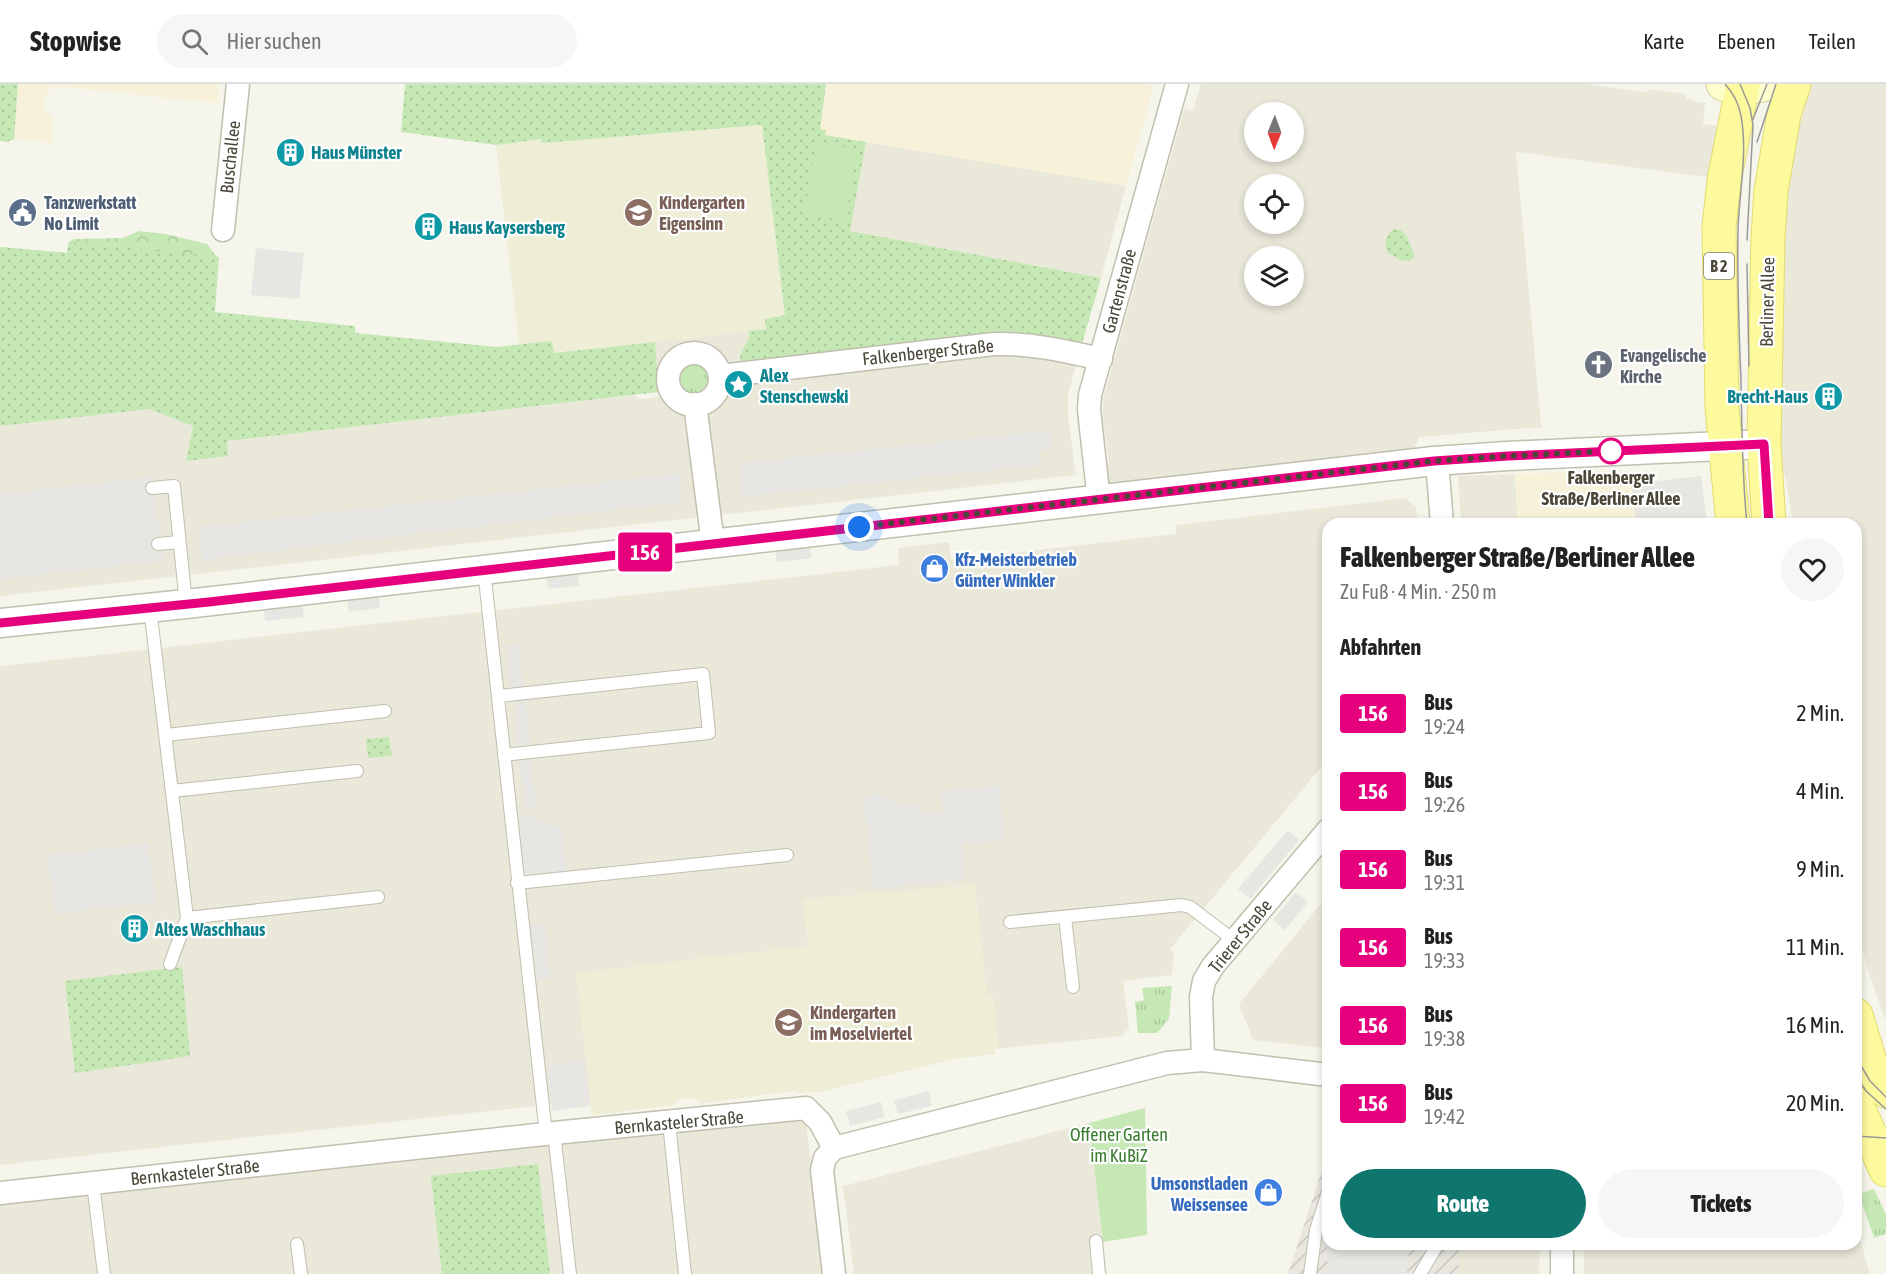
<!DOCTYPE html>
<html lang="de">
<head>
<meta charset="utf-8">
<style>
  :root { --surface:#fff; --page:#f6f6f6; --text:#222; --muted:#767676; --line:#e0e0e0; --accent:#0f766e }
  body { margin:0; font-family:"Asap Condensed",sans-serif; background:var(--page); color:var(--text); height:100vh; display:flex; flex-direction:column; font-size:22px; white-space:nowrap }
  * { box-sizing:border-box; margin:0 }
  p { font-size:20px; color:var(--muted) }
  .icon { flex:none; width:33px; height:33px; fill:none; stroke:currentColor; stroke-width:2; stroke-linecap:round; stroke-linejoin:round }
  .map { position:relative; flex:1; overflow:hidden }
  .panel { position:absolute; left:1322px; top:434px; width:540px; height:732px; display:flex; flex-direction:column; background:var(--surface); border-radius:18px; box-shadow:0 3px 9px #0003 }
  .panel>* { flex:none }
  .badge { padding:0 12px; border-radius:4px; font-size:21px; line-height:39px }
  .needle { width:39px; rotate:181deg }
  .tools { position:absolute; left:1244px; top:18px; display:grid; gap:12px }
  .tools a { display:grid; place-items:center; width:60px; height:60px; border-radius:50%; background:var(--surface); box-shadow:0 3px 9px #0003; font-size:30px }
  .you { position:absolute; width:30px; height:30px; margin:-15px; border:4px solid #fff; border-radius:50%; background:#1a73e8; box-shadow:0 0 0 9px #1a73e833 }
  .map>.badge { position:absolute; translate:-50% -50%; box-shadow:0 0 0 3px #fff }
  h2 { padding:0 18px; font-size:22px; line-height:54px }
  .round { display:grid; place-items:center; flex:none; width:63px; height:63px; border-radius:32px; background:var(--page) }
  .head { display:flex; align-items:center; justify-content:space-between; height:102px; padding:0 18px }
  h1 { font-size:28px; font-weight:800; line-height:45px }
  .cta { display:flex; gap:12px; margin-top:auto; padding:12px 18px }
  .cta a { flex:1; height:69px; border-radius:36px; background:var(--accent); color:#fff; font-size:24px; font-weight:800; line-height:69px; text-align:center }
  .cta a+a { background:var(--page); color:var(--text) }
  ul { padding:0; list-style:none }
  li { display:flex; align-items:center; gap:18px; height:78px; padding:0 18px }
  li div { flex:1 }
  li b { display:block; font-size:22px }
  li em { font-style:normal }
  li .badge { min-width:66px; font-weight:700; text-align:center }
  header { display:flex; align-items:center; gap:36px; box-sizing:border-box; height:84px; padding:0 30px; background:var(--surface); border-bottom:2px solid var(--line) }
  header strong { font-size:28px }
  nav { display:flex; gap:33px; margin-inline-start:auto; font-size:21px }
  .search { width:420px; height:54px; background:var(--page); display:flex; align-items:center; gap:15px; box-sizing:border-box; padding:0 21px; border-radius:33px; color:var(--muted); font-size:22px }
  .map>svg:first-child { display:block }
</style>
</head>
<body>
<header>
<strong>Stopwise</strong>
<div class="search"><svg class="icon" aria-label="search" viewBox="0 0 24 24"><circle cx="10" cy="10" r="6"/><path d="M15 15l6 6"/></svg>Hier suchen</div>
<nav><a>Karte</a><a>Ebenen</a><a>Teilen</a></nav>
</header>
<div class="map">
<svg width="1886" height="1190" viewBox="0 0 1886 1190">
  <defs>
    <pattern id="industrial-furrows" width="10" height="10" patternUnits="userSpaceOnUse" patternTransform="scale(1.5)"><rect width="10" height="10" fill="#e8e6df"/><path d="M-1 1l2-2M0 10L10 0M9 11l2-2" fill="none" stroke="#c8c7c0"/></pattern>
    <pattern id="grass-tufts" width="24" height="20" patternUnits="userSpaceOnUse" patternTransform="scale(1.5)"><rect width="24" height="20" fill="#c5e8b5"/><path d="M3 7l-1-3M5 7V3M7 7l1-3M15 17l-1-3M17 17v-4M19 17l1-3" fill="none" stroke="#abc89c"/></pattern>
    <pattern id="forest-crowns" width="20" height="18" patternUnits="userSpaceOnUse" patternTransform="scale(1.5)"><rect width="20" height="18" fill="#c5e8b5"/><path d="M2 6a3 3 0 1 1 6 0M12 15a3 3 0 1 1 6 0" fill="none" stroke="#abc89c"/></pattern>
    <pattern id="park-dots" width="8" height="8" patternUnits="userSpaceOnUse" patternTransform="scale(1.5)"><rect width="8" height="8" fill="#c5e8b5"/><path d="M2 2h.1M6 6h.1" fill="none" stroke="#abc89c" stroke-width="1.8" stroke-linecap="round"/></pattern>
  </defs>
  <rect width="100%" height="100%" fill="#f5f5eb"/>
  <g fill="#e9e8d9" fill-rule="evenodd">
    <path d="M1201,0H1588L1648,9L1649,5L1686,10V14L1691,15L1693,18L1705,19L1703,40L1723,42L1715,94L1516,68L1541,340L1543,343L1419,353L1414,365L1271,387L1263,382L1154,395L1149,400H1111L1107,396L1104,381L1109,379L1103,335V315L1184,25L1193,27ZM1254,28H1293V68H1254ZM1254,100H1293V140H1254ZM1254,172H1293V212H1254Z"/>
    <path d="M1806,0H1886V938L1868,886L1856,840V440L1793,439L1785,390L1774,387L1781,126Z"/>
    <path d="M866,58L1126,102L1101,194L850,147Z"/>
    <path d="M749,247V255L740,271L1081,263L1068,310V333L1076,391L0,512V342L149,325L193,342L186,377L227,372V357L635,311L640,315L659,313L655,258Z"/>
    <path d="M1515,390L1518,439H1461L1458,392Z"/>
    <path d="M1405,414L1416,423L1417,439L1328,440L1327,676L1170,865L1174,869L1172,891L1123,897L1129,944L1122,952L995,965V970L958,974L818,1008L799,1009L793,1007L701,1019L696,1014L679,1015L673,1021L592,1031L590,1016L0,1081V582L899,481L898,464L949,458L951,476L1176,450V441Z"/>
    <path d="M1327,812V964L1253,956L1239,920Z"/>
    <path d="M798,1029L806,1038L825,1190H0V1115Z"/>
    <path d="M1089,1039L1107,1190H854L843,1102Z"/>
    <path d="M1856,1141L1870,1190H1584V1160H1856Z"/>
    <path d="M1459,1160H1540L1539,1190H1458Z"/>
  </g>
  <g fill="#f6f1d8">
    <path d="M18,0H219L217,19L54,2L47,8L44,18V24L53,34V59L14,55Z"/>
    <path d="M826,0H1144L1154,1L1126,102L819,50Z"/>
    <path d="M1612,387L1613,401L1631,400L1636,439H1518L1515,390Z"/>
  </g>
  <path fill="url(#industrial-furrows)" d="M1327,1071L1328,1160H1459L1458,1190H1288Z"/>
  <g fill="#eeedd6">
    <path d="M762,41L785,231L766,245L655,258L553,269L552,257L519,261L496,61L542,55V59Z"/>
    <path d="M975,801L987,910L993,911L999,964L995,965V970L958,974L818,1008L799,1009L793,1007L701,1019L696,1014L679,1015L673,1021L592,1031L576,889L808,862L803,815Z"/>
  </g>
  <g fill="url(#grass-tufts)">
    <circle cx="693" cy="295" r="18"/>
    <path d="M1172,902L1169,935L1157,949H1138L1135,918L1144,916L1142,904Z"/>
    <path d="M1874,1105L1886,1131V1150L1874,1154L1859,1110Z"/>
  </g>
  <path fill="url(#forest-crowns)" d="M139,147L166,150L207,160L217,173L214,227L73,214L0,163L67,169L69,158L74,155L123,154Z"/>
  <g fill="url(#park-dots)">
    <path d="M0,0H18L14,55L7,58L0,57Z"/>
    <path d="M405,0H826L820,45L826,46L825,51L866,58L850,147L1101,194L1081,263L742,284L740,271L749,255V247L766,245L765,235L785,231L762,41L542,59L541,55L496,61L401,48Z"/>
    <path d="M1393,145L1401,146L1406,151L1415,172L1410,177L1400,176L1387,168C1384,158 1386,152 1393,145Z"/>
    <path d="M69,158L219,173L215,228L355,242V249L497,263L552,257L554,269L655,258L659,308L227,357L228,372L186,377L193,342L149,325L0,342V163L67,169Z"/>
    <path d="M389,653L392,672L368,674L366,655Z"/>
    <path d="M182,883L190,972L75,989L65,897Z"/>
    <path d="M538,1080L550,1190H442L431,1092Z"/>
  </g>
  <g fill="#c5e8b5">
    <path d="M817,58L858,66L845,137L804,129Z"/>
    <path d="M1145,1024L1147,1151L1103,1158L1089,1039Z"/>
  </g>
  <g fill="#e7e6e2">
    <path d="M256,164L304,169L299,215L251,211Z"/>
    <path d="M1052,346L1054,364L1039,366L1041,381L742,413L738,379Z"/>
    <path d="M679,389L682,418L202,476L199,443Z"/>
    <path d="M1701,392L1707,439H1636L1631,400Z"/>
    <path d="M152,393L164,477L0,495V410Z"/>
    <path d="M810,462L812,474L777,478L775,466Z"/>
    <path d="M578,487L579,502L548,505L546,490Z"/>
    <path d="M378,509L380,524L349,528L347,513Z"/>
    <path d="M302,517L304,533L265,537L264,522Z"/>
    <path d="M518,560L523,607L511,608L507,561Z"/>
    <path d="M525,615L530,662L518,663L514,616Z"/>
    <path d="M531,675L536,723L525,724L520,677Z"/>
    <path d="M999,701L1005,756L963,760L966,795L873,805L863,711L880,709L903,721L921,719L922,730L943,728L941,707Z"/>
    <path d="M527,730L563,745L567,790L523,794L517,739Z"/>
    <path d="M1288,746L1299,756L1250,815L1238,805Z"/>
    <path d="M148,759L157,818L55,830L47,771Z"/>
    <path d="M1296,808L1308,818L1285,846L1273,836Z"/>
    <path d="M545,838L551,894L536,895L530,839Z"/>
    <path d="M584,976L590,1022L552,1027L547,981Z"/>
    <path d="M929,1007L932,1022L898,1030L894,1016Z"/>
    <path d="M881,1018L885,1033L850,1042L846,1027Z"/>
    <path d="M1327,1155L1328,1160H1406L1409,1165L1407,1190H1329L1330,1178L1325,1177Z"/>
  </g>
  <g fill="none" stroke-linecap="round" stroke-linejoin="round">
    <defs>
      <g id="service">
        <path d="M152,404L174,402L186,520"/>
        <path d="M158,460L179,458"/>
        <path d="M484,486L546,1050"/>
        <path d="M150,524L187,834L170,880"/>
        <path d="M499,612L703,590L709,649L504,671"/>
        <path d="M166,651L385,627"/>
        <path d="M172,707L357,687"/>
        <path d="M517,799L787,771"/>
        <path d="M1065,833L1073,903"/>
        <path d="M187,834L378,813"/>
        <path d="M1010,838L1182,821L1190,823L1235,857"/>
        <path d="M669,1039L685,1190"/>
        <path d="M554,1049L570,1190"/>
        <path d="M93,1099L104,1190"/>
        <path d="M1096,1157L1099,1190"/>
        <path d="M297,1160L301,1190"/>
        <path d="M1310,1190L1316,1146L1328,1108"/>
        <path d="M1420,1190L1438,1160"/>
      </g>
      <g id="minor">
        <path d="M223,146L238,0"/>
        <circle cx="694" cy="295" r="26"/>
        <path d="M720,292L994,260C1031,259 1065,267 1101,275"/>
        <path d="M695,320L713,460"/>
        <path d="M1437,377L1442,440"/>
        <path d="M1099,417L1089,326L1090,311L1177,0"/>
        <path d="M1203,976L1201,913L1204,897L1213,882L1328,746"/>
        <path d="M834,1064L1167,979L1203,976L1328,991"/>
        <path d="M834,1064L825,1074L822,1086L834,1190"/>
        <path d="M0,1109L554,1049L806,1024L820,1038L834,1064"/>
        <path d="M1562,1190V1160"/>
      </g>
      <path id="tertiary" d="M0,539L186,520L1434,377L1507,372L1764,360"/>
      <path id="secondary" d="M1723,0L1741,5L1767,0"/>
      <g id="primary">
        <path d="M1733,440L1722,324L1719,143L1724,97L1743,0"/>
        <path d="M1769,440L1764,360L1768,153L1771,107L1784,30L1794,0"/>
        <path d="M1856,931L1871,981L1886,1007"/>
        <path d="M1856,1019L1886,1086"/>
      </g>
    </defs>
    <use href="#service" stroke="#c1bfae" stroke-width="14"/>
    <use href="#minor" stroke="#c1bfae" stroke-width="25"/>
    <use href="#tertiary" stroke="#c1bfae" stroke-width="31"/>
    <use href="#secondary" stroke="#d4d39b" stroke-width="35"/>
    <use href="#primary" stroke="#e3dc6c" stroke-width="35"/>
    <use href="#service" stroke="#fff" stroke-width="12"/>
    <use href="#minor" stroke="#fff" stroke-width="22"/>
    <use href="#tertiary" stroke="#fff" stroke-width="28"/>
    <use href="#secondary" stroke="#fefecd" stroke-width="33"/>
    <use href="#primary" stroke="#fdf99d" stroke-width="33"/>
    <g stroke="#999" stroke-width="1.5">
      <path d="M1725,0C1733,9 1739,20 1741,32C1748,69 1739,109 1738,146C1737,197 1739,247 1741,298C1742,345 1742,392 1747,440"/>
      <path d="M1740,0L1750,24L1753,41L1747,156"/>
      <path d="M1753,35L1767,0"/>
      <path d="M1757,58L1776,0"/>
      <path d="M1747,180L1749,282"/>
      <path d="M1856,973L1870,997L1886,1013"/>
      <path d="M1856,993L1866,1007L1886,1025"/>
      <path d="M1856,1052L1886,1054"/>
    </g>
  </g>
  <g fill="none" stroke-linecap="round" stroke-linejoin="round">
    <defs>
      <path id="line" d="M0,539L209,518L1434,377L1508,372L1764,360L1769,440"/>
    </defs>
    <use href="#line" stroke="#fff" stroke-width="14"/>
    <use href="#line" stroke="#e6007e" stroke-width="9"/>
    <path stroke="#4a4739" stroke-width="6" stroke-dasharray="0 10.8" d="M859,443L1434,377L1508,372L1611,367"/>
  </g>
  <defs>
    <symbol id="building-disc" viewBox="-11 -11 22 22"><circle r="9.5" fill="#0f9aa8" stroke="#fff"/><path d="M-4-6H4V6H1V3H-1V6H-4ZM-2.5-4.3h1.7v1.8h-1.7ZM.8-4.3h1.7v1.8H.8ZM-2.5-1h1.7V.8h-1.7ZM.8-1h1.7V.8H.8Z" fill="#fff"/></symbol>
    <symbol id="civic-disc" viewBox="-11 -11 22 22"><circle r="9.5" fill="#5c6f8a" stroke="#fff"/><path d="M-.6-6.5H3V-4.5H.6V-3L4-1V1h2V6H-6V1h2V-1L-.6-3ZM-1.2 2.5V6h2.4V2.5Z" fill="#fff"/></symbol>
    <symbol id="school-disc" viewBox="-11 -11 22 22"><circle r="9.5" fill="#8d6e63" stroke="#fff"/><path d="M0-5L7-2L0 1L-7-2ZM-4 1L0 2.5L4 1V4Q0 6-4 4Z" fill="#fff"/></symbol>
    <symbol id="church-disc" viewBox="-11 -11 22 22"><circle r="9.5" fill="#6b7280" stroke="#fff"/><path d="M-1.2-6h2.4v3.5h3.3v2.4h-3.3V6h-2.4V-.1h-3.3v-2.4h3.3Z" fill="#fff"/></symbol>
    <symbol id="sight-disc" viewBox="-11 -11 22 22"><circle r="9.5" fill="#0f9aa8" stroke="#fff"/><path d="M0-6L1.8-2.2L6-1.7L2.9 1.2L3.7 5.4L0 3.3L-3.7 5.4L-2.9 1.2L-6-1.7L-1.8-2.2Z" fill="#fff"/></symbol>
    <symbol id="shop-disc" viewBox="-11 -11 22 22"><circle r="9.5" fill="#3f7fe0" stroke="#fff"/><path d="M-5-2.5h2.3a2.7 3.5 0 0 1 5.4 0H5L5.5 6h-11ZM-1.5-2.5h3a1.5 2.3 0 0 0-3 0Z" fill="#fff"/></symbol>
  </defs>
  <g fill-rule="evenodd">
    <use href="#building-disc" x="274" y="52" width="33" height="33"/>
    <use href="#civic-disc" x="6" y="112" width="33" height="33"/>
    <use href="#school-disc" x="622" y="112" width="33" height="33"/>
    <use href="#building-disc" x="412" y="126" width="33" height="33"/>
    <use href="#church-disc" x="1582" y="264" width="33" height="33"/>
    <use href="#sight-disc" x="722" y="284" width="33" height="33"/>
    <use href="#building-disc" x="1812" y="296" width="33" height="33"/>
    <use href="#shop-disc" x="918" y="468" width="33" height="33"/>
    <use href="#building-disc" x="118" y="828" width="33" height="33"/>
    <use href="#school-disc" x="772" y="922" width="33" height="33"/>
    <use href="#shop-disc" x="1252" y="1092" width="33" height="33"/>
  </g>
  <circle fill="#fff" stroke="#e6007e" stroke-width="3" cx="1611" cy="367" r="12"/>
  <g text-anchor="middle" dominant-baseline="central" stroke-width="4.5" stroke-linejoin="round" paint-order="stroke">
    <rect fill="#fff" stroke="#807e74" stroke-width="1.5" x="1704" y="169" width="30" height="26" rx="4.5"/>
    <g font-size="16" font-weight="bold" fill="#4a4739">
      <text x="1719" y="182">B 2</text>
    </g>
    <g font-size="18" font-weight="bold" fill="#0d838f" stroke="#fff" text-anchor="start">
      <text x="311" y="68">Haus Münster</text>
      <text x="449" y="143">Haus Kaysersberg</text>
      <text x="760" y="291">Alex<tspan x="760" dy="21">Stenschewski</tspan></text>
      <text x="1808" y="312" text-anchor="end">Brecht-Haus</text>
      <text x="155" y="845">Altes Waschhaus</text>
    </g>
    <g font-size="18" fill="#4a4739" stroke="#fff">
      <text transform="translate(230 73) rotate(-84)">Buschallee</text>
      <text transform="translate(1119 207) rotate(-75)">Gartenstraße</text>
      <text transform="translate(1767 218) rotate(-89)">Berliner Allee</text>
      <text transform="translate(928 268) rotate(-6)">Falkenberger Straße</text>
      <text transform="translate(1240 852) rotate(-51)">Trierer Straße</text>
      <text transform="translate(679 1038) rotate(-5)">Bernkasteler Straße</text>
      <text transform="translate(195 1088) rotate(-6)">Bernkasteler Straße</text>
    </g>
    <g font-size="18" font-weight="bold" fill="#4e5e75" stroke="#fff" text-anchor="start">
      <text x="44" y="118">Tanzwerkstatt<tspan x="44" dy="21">No Limit</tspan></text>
    </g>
    <g font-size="18" font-weight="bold" fill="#785e54" stroke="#fff" text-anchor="start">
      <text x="659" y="118">Kindergarten<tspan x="659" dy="21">Eigensinn</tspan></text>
      <text x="810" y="928">Kindergarten<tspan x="810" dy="21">im Moselviertel</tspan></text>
    </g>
    <g font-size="18" font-weight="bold" fill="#5b616d" stroke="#fff" text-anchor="start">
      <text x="1620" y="271">Evangelische<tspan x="1620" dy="21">Kirche</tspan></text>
    </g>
    <g font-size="18" font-weight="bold" fill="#4a4739" stroke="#fff">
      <text x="1611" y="393">Falkenberger<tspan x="1611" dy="21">Straße/Berliner Allee</tspan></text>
    </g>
    <g font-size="18" font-weight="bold" fill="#366cbe" stroke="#fff" text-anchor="start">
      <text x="955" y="475">Kfz-Meisterbetrieb<tspan x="955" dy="21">Günter Winkler</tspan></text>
      <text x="1248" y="1099" text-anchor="end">Umsonstladen<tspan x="1248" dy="21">Weissensee</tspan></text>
    </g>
    <g font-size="18" fill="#377c2c" stroke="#fff">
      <text x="1119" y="1050">Offener Garten<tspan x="1119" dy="21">im KuBiZ</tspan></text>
    </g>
  </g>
</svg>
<div class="tools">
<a><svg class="needle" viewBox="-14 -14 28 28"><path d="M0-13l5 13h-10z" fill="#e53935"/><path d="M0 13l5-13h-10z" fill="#767676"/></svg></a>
<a><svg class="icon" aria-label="locate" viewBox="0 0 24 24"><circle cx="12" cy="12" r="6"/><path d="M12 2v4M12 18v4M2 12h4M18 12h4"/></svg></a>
<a><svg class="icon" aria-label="layers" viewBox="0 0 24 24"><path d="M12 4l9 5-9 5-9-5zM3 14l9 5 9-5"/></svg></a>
</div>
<div class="you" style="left:859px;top:443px"></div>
<b class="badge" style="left:645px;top:468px;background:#e6007e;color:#fff">156</b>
<section class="panel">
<div class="head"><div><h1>Falkenberger Straße/Berliner Allee</h1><p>Zu Fuß · 4 Min. · 250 m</p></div><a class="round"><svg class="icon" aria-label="heart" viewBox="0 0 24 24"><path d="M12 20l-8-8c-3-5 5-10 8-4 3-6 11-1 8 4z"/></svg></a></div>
<h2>Abfahrten</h2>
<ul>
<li><span class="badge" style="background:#e6007e;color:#fff">156</span><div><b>Bus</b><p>19:24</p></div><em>2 Min.</em></li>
<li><span class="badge" style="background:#e6007e;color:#fff">156</span><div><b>Bus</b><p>19:26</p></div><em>4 Min.</em></li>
<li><span class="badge" style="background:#e6007e;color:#fff">156</span><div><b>Bus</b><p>19:31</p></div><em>9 Min.</em></li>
<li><span class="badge" style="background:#e6007e;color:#fff">156</span><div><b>Bus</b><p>19:33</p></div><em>11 Min.</em></li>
<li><span class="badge" style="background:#e6007e;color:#fff">156</span><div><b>Bus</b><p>19:38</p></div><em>16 Min.</em></li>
<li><span class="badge" style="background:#e6007e;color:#fff">156</span><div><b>Bus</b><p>19:42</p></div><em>20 Min.</em></li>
</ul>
<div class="cta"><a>Route</a><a>Tickets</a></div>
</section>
</div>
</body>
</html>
